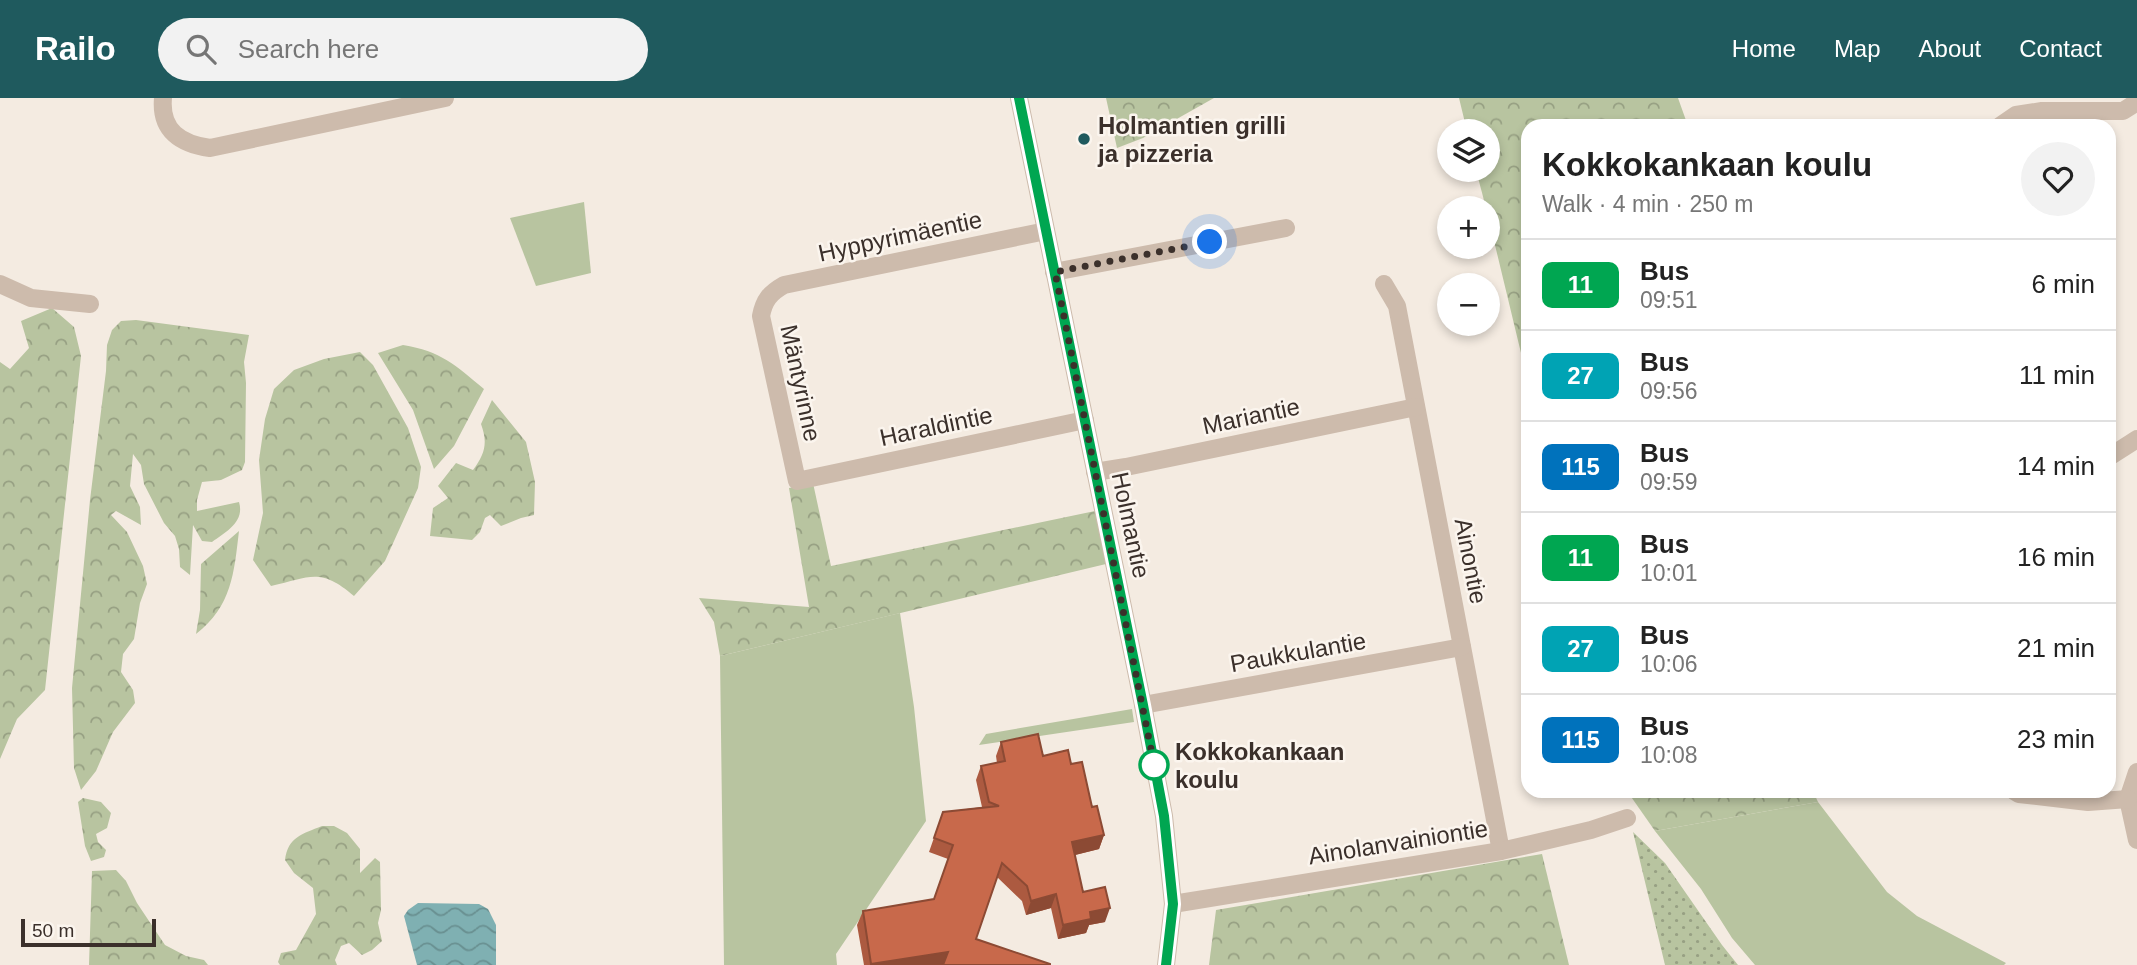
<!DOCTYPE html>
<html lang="en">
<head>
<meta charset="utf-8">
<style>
  :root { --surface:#fff; --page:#f2f2f2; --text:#222; --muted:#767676; --line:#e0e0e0; --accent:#1f5a5e }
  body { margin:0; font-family:Helvetica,sans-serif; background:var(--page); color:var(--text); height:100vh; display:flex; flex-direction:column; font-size:26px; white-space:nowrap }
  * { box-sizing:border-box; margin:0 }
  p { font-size:23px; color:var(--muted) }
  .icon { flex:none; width:38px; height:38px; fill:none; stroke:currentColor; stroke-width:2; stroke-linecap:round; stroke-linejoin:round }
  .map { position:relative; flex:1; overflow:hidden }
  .details { position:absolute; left:1521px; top:21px; width:595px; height:679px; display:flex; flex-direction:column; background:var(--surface); border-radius:21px; box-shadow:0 4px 10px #0003 }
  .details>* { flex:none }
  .badge { padding:0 14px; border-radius:10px; font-size:24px; line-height:46px }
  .fabs { position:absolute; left:1437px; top:21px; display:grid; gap:14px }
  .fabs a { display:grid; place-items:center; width:63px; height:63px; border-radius:50%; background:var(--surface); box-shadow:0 4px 10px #0003; font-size:35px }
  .scale { position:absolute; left:21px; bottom:18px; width:135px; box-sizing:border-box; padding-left:7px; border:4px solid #3b302b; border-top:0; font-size:19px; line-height:24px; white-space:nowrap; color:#3b302b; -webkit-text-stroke:5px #fbf5ee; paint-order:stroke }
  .you { position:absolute; width:35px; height:35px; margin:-18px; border:5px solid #fff; border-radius:50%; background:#1a73e8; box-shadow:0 0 0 10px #1a73e833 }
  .map>.badge { position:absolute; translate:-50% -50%; box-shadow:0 0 0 4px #fff }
  .round { display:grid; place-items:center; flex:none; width:74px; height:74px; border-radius:37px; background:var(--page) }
  .overview { display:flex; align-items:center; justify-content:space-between; height:119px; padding:0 21px }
  h1 { font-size:33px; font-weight:700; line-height:52px }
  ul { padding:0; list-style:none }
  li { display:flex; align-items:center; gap:21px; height:91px; padding:0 21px; border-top:2px solid var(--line) }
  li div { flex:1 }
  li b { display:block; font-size:26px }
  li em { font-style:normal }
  li .badge { min-width:77px; font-weight:700; text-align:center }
  header { display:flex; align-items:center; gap:42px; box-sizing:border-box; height:98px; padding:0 35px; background:var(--accent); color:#fff }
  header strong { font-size:33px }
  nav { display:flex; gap:38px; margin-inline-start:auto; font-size:24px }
  .search { width:490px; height:63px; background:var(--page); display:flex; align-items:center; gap:18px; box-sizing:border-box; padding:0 24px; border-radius:38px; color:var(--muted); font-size:26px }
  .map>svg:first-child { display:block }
</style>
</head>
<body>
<header>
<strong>Railo</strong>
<div class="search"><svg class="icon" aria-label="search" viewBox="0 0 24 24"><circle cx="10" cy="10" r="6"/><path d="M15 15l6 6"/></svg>Search here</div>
<nav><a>Home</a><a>Map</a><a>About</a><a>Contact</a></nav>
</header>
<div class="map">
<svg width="2137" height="867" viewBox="0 0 2137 867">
  <defs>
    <pattern id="grass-dots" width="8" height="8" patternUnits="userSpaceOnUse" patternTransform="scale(1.75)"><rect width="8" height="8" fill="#b8c4a0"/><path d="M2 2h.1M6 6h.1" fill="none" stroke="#97a083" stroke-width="1.8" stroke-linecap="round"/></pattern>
    <pattern id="forest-crowns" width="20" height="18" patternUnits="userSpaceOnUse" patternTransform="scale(1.75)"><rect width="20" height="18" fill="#b8c4a0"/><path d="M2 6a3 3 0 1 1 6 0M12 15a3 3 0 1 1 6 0" fill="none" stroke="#97a083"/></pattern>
    <pattern id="water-waves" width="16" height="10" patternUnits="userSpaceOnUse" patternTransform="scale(1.75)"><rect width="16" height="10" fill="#7fb0b2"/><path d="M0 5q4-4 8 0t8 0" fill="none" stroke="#699091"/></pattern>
  </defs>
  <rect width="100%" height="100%" fill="#f4ebe1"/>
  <path fill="url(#grass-dots)" d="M1633,734L1665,765L1722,847L1738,867H1665Z"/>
  <g fill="url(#forest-crowns)">
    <path d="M1106,0H1214L1143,40L1117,50Z"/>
    <path d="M1459,0H1678L1688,28H1528V284L1488,118V110H1486L1476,72H1488V33H1467Z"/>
    <path d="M52,210L74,229L81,258L45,592L17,621L0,661V264L10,271L29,250L21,223Z"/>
    <path d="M136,222L249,237L244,264L246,285L245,364L242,372L221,382L202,384L197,402V413L239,404C245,424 226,434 212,444L202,443L193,427L190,477L180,469L179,451L175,438L164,425L144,386L141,367L133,356L130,388L140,409L141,427L116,413L111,417L127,434L143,468L147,486L140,505L134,541L123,556L121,574L133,592L135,605L113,634L96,673L81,692L74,670L72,590L90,402L106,273L107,247L112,232L121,223Z"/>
    <path d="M403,247C441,253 455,267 484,291L454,348L434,371L413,312L378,255Z"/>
    <path d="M360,254L373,267L408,330L421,369L418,390L385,463L354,498C320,469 311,479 271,488L253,462L263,415L259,362L265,321L274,291L294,272L324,261Z"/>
    <path d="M492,302L526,344L535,384L534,417L521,420L501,428L490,417L485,420L480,434L472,442L430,438L433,410L448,400L438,388L456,365L473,372C485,356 488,345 481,326Z"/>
    <path d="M813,385L831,468L1095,413L1106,466L720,558L714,524L699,500L809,509L789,390Z"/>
    <path d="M239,433C234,475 232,508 196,536L200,512L201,466Z"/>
    <path d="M1627,693H1813L1818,704L1655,733Z"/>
    <path d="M83,700L101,704L111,715L107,730L96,736L98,744L106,752L104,759L91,763L85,748L78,704Z"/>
    <path d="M322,728H334L347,735L360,751V775L375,760L380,764L381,812L378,825L382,843L372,852L362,857L349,845L341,848L335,862L337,867H280L278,864L281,855L296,852L316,816L313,790L294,775L285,762C288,739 302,736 322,728Z"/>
    <path d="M1542,756L1569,867H1209L1216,812Z"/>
    <path d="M116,772L126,783L137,805L165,847L186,858L204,862L208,867H89L92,773Z"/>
  </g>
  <g fill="#b8c4a0">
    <path d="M584,104L591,175L536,188L510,120Z"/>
    <path d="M900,515L914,609L926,723L836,856L837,867H724L720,558Z"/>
    <path d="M1132,611L1134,624L979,647L986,636Z"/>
    <path d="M1818,704L1887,794L1917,818L2006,865L2004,867H1755L1732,840L1701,791L1655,733Z"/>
  </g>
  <path fill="url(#water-waves)" d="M418,805L479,806L488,811L496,827V867H417L404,818L408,812Z"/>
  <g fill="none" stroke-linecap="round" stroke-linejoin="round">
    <g stroke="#cdbbac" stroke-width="18">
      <path d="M163,0C160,33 181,46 210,50L445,0"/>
      <path d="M1019,0L1143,607L1164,718L1173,806L1166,867"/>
      <path d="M2000,28L2016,17L2042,13H2123L2137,4"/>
      <path d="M1046,133L784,187C770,195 764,202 761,218L797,383L1085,322"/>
      <path d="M1054,174L1286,130"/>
      <path d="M0,186L31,200L90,206"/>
      <path d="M1384,186L1397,208L1501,753"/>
      <path d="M2109,359L2137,341"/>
      <path d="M1095,374L1126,369L1416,309"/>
      <path d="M1143,607L1462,549"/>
      <path d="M2137,674L2128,701L2137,742"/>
      <path d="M2014,693L2019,696L2088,704L2128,701"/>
      <path d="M1173,806L1501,753L1591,732L1627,720"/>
    </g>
  </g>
  <path fill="#ac5a40" d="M1001,644L1071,666L1092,709L1104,737L1099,751L1075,757L1083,794L1105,824L1089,827L1086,835L1058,841L1051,810L1026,817L1022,803L997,779L976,841L1050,867H864L857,827L863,813L934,801L948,761L929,754L943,714L982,709L976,682L981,668L997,665L996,658Z"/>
  <g fill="#8c4a34">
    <path d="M1104,737L1099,751L1067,759L1072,744Z"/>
    <path d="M1056,796L1051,810L1026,817L1031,803Z"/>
    <path d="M1110,810L1105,824L1089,827L1086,835L1058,841L1063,827L1090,814Z"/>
    <path d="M948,854L943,867H871V866Z"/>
  </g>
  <path fill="#c8694b" stroke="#8c4a34" stroke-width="2" d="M1038,636L1043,658L1068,652L1071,666L1082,664L1092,709L1097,708L1104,737L1072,744L1083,794L1105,789L1110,810L1090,814L1091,821L1063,827L1056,796L1031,803L1027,788L1002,765L976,841L1050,866V867H943L948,854L871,866L863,813L934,801L953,747L934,740L943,714L999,708L989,704L981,668L1005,663L1001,644Z"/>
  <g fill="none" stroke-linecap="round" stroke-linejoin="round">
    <defs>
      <path id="line" d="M1019,0L1143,607L1164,718L1173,806L1166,867"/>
    </defs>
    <use href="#line" stroke="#fff" stroke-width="16"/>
    <use href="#line" stroke="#00a651" stroke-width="10"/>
    <path stroke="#3b302b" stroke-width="7" stroke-dasharray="0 12.6" d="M1154,667L1155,671L1055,174L1210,144"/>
  </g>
  <circle fill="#1f5a5e" stroke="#fbf5ee" stroke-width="2.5" cx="1084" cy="41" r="7"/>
  <circle fill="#fff" stroke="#00a651" stroke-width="3.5" cx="1154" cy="667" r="14"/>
  <g text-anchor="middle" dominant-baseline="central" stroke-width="5" stroke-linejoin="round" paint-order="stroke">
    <g font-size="24" font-weight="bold" fill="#3b302b" stroke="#fbf5ee" text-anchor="start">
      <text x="1098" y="27">Holmantien grilli<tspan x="1098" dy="28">ja pizzeria</tspan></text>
    </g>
    <g font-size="24" fill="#3b302b" stroke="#fbf5ee">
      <text transform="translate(900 138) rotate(-12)">Hyppyrimäentie</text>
      <text transform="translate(801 285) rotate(78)">Mäntyrinne</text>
      <text transform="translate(1251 318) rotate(-12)">Mariantie</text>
      <text transform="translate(936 328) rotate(-12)">Haraldintie</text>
      <text transform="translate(1131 427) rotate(78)">Holmantie</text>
      <text transform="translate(1471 463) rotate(79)">Ainontie</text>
      <text transform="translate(1298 554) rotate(-10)">Paukkulantie</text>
      <text transform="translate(1398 744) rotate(-9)">Ainolanvainiontie</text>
    </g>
    <g font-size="24" font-weight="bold" fill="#3b302b" stroke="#fbf5ee" text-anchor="start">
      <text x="1175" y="653">Kokkokankaan<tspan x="1175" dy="28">koulu</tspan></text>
    </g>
  </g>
</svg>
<div class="fabs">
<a><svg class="icon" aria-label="layers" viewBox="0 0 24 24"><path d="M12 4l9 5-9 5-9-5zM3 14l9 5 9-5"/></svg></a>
<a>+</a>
<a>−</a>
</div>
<div class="scale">50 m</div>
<div class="you" style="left:1210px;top:144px"></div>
<section class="details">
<div class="overview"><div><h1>Kokkokankaan koulu</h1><p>Walk · 4 min · 250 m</p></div><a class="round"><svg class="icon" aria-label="heart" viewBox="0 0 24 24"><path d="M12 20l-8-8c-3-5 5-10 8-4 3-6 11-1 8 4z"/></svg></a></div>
<ul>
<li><span class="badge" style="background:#00a651;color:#fff">11</span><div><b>Bus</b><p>09:51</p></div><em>6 min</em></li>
<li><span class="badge" style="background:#00a3b4;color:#fff">27</span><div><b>Bus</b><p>09:56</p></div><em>11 min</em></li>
<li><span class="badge" style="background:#0072bc;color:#fff">115</span><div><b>Bus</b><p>09:59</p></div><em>14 min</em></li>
<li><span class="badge" style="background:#00a651;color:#fff">11</span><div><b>Bus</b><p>10:01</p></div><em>16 min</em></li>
<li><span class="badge" style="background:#00a3b4;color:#fff">27</span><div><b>Bus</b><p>10:06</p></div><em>21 min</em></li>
<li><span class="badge" style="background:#0072bc;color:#fff">115</span><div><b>Bus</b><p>10:08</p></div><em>23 min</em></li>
</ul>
</section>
</div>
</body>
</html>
